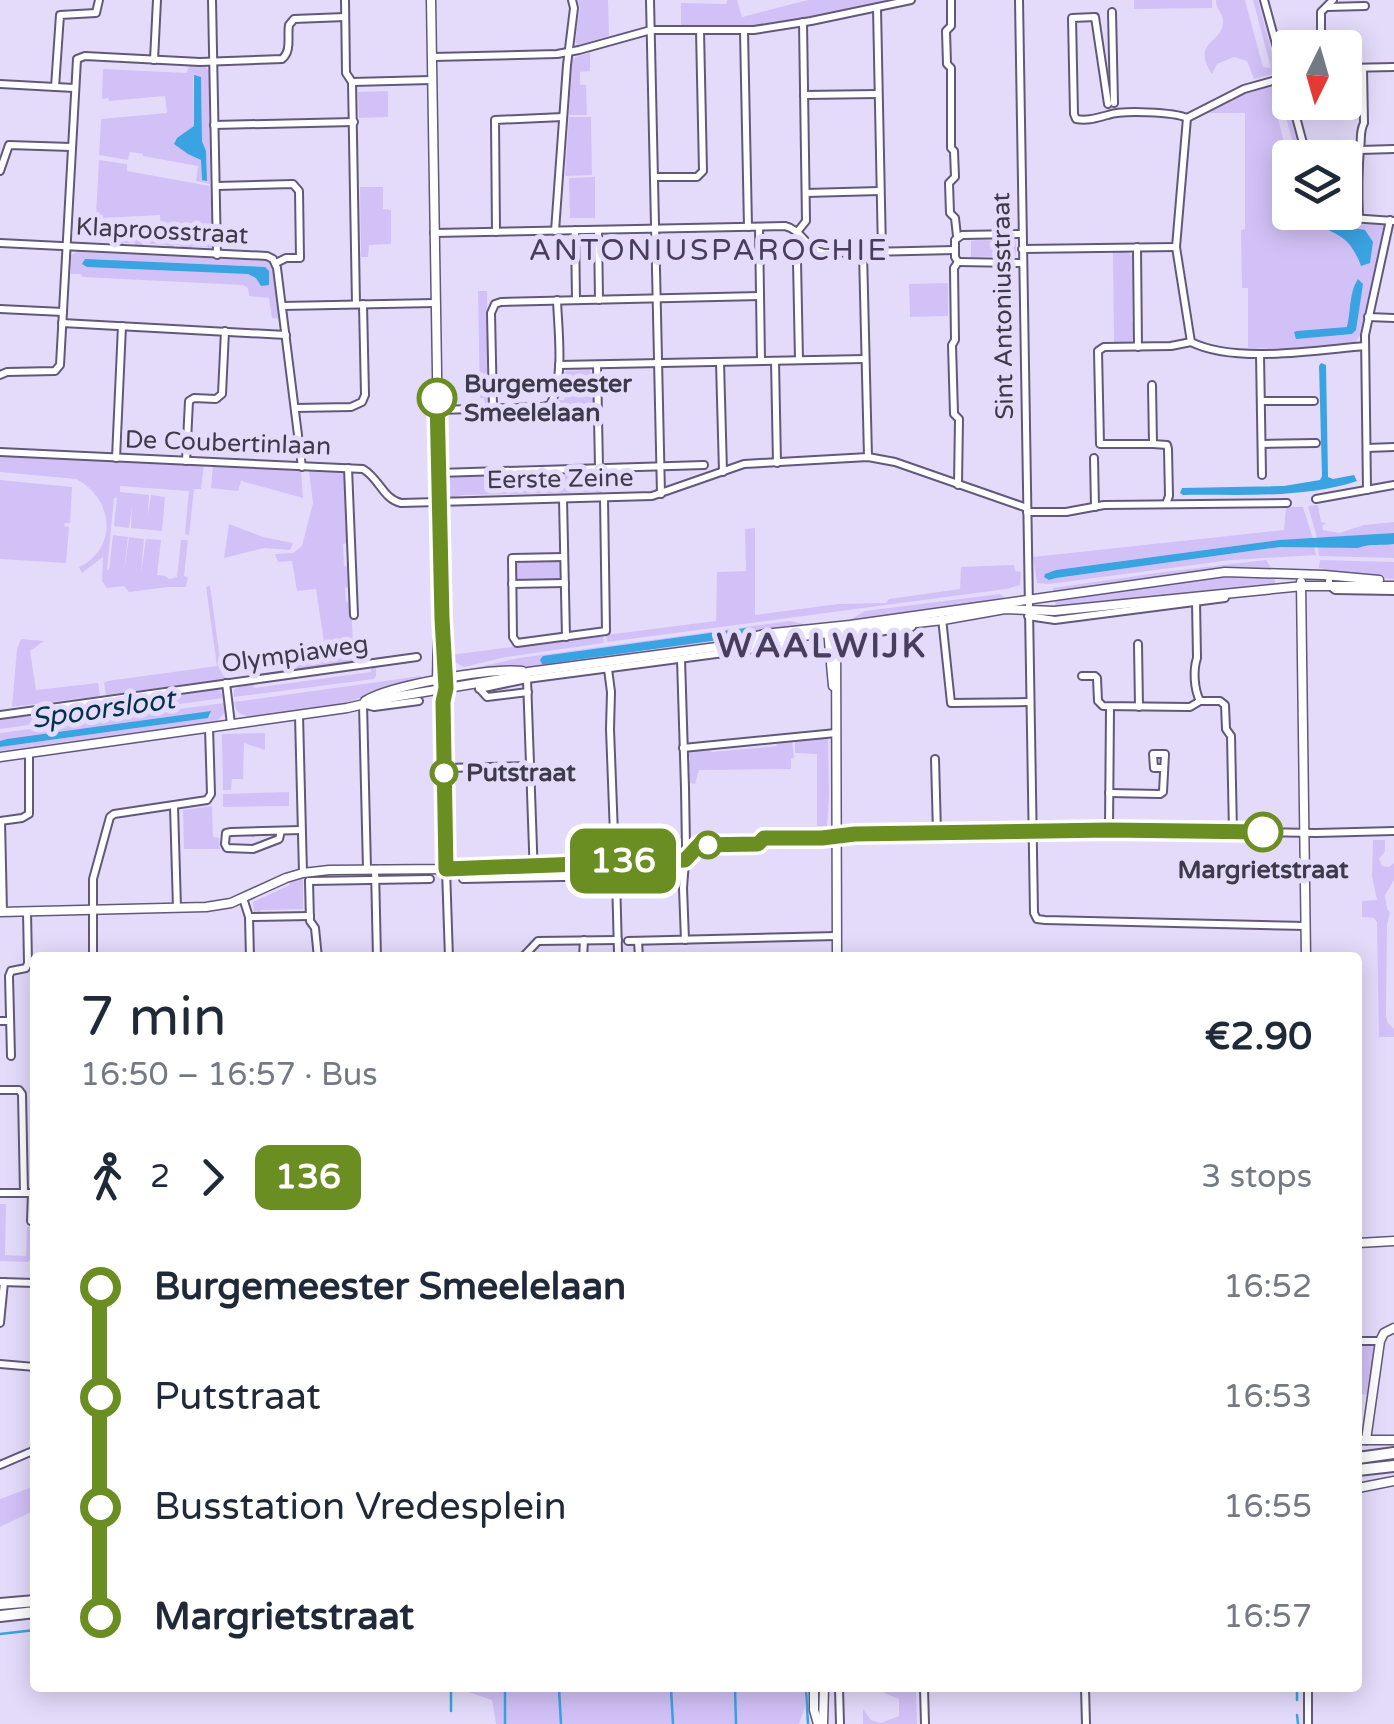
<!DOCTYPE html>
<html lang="en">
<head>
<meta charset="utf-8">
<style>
  :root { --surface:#fff; --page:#f6f6f7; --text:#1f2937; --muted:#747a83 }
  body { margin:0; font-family:"Varela Round",sans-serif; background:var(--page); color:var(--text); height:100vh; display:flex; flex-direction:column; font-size:38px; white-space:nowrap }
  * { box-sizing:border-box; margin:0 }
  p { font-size:32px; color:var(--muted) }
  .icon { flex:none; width:55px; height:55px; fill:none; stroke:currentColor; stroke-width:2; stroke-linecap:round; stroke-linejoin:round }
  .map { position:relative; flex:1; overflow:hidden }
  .drawer { position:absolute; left:30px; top:952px; width:1332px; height:740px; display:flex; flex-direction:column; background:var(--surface); border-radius:10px; box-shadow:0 5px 25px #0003 }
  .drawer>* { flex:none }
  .badge { padding:0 20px; border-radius:15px; font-size:35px; line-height:65px }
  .needle { width:65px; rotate:185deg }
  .tools { position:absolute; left:1272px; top:30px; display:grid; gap:20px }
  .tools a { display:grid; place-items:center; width:90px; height:90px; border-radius:10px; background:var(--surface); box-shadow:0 5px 25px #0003; font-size:50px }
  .map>.badge { position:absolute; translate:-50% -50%; box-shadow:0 0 0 5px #fff }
  .legs { display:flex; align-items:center; gap:15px; height:110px; padding:0 50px; font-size:32px }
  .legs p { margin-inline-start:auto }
  .summary { display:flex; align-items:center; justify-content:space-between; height:170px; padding:0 50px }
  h1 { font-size:55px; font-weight:600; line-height:75px }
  ul { padding:0 50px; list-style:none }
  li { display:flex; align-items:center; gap:35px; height:110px; font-size:38px }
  li i { display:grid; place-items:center; width:15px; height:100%; margin:0 12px; background:currentColor }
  li i::after { content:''; width:25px; height:25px; margin:-12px; border:8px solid; border-radius:50%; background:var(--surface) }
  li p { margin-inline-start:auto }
  li:first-child i { background:linear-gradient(#0000 50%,currentColor 0) }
  li:last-child i { background:linear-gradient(currentColor 50%,#0000 0) }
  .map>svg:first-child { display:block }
</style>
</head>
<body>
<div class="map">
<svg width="1394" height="1724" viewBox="0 0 1394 1724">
  <rect width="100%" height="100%" fill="#e4dbfb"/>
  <g fill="#d2c1f7" fill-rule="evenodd">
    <path d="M578,0H608L609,36L578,45L575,42L580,8Z"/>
    <path d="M727,0H737L742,17L808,0H889L775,25L681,27V3L726,4Z"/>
    <path d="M1134,0H1212V8L1134,9Z"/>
    <path d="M1216,0H1245L1263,67L1271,68L1253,0H1258L1277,73L1254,79L1247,61L1234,57L1217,64L1212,74C1191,42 1221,44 1223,23C1224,13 1216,11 1216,0Z"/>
    <path d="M590,53V71L580,72V85H586L587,115H569L572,60L575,57Z"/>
    <path d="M189,65L205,66L209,71L210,184L196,181L198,166L143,156V154L130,152L128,160L99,155L101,119L167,113L165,96L109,101L108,98L102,99L103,69L187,73ZM193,77H201L202,141L206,151L207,180H202V160L186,133L194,126Z"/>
    <path d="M1273,85L1279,86L1285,96L1302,157H1297L1280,96H1272L1290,165V212L1307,213C1324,232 1354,234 1359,263L1365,230C1347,225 1333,226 1318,213H1324L1341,221L1384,225L1361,334L1355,343L1287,349L1248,348V288H1242L1241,230L1245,229V113H1206L1245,93Z"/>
    <path d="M388,91V117L359,118L358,92Z"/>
    <path d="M569,117H591L592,175L565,176Z"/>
    <path d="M99,160L127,164V171L210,186L213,240L154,236L153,230L161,229L160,215L103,218V215L96,216Z"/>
    <path d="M595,177V218H570L569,178Z"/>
    <path d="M360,187H383V209L391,210V244L369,245L368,257H361Z"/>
    <path d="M96,235L211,241V247L209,250L207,247L192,246L191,251L181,250L180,245H174L173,250L168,249L167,245L143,243L142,248H135V243H124L123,247H114V242L96,240Z"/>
    <path d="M976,240L1016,241V256L971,257V241Z"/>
    <path d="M77,252L268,261L273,265L280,319L272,318L269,298L249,296L248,288L243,285L82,277L81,274H71V255Z"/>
    <path d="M1113,252H1128L1133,257L1132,321L1134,324V338L1130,343L1114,342Z"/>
    <path d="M948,283V316L910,317L909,284Z"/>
    <path d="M478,291H487L489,402L485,404L484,398H480Z"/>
    <path d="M589,370L592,373L593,409L559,410V400H564L567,380L563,378V374L566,371Z"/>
    <path d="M0,455L204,464L201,489H194L189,535L185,534L189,491L120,486V492L149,495L148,515L151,495L165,497L162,531L131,528L132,506L129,528L114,526L117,498H114L107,570H109L113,535L128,537L124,572L129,537L144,539L141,573L146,539L161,540L157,575L165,576L169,579L177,577L181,540H188L184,576L188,577L186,587H168L129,592L124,586L107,588L102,581L103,557L82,573L79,567C119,548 113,497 76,479L0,472Z"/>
    <path d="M213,465L301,470L303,498L241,481L238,491L211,488Z"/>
    <path d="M309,471L344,472L346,475L348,543L343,544L344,566L349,567L350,587L345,588L346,602L351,603L354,662L297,669L295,660L326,655L316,589L297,591L292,561L278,562L275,554L293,553L302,546L313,503Z"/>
    <path d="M603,472L602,494L595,492L461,495L452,498L449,496L448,477L450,475Z"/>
    <path d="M0,480L72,487L70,523H65L64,526L69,527L66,563L0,559Z"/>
    <path d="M1318,505L1321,522L1326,523L1322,526L1323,530L1339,533L1364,525L1394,522V533L1317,538L1308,506Z"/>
    <path d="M1286,507H1303L1313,539L1279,540L1056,570L1049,580L1056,578L1280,547L1314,546L1316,555L1231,560L1049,584L1037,583L1033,557L1284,530Z"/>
    <path d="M229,524L263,537L293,543L290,550L264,548L224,558Z"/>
    <path d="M755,528V615L838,604L886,603L889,599L960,589L961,567L1014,565L1015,571L1021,572L1020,585L1006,589L607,642L606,635L716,621L717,572L746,571L745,529Z"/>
    <path d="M1369,544H1394V558L1319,556L1318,546L1358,548Z"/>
    <path d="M559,560L562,562V576L558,581H518L515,577V565L519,561Z"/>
    <path d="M1266,560L1274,572L1258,570L1054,594L1053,588L1164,572Z"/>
    <path d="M1320,560L1394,562V579L1326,574L1325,569L1319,568Z"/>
    <path d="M1232,576H1274L1276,586L1056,609L1055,601L1065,598Z"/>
    <path d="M210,586L222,674L227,679L106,695L104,683L107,681L217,666L206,587Z"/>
    <path d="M1000,594L1005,598L851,621V619L865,611Z"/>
    <path d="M790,621L807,625V627L764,633L721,643L531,669L506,668L461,674V671L519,658ZM746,628L749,629L733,638L547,664L541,657Z"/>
    <path d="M603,635L604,643L506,657L464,667L452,661L450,655Z"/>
    <path d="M21,639L44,641L30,651L36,690L98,683L100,696L12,707L17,649Z"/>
    <path d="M371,666L376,668V676L374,679L234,697V690L240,686L253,684L254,688L371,672Z"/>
    <path d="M421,676L422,681L391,687L343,704L251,717C241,715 236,713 234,702Z"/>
    <path d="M219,687L223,698L0,729V717Z"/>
    <path d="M224,703L225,712L217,721L0,751V747L208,718L211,715L207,712L0,741V733Z"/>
    <path d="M265,733V750L244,743L243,779H232L231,790H223L222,734Z"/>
    <path d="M792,739L794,758L791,759V769L699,770L695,784L690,783V770L688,767L690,758L687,754L691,749L706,748L712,752L777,746L775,742Z"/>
    <path d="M828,739L829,796L827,826H817V754L795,753V740Z"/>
    <path d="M289,792V806L223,807V794Z"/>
    <path d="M212,806L213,837L219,838L220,849H184L183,810Z"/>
    <path d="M1373,840H1385V851L1379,859L1382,866L1389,867L1394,863V880L1385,895L1387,909L1390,912L1387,925L1386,1017L1388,1023L1394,1029V1037H1379L1377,922L1374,918L1362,917V901L1377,900L1372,876Z"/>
    <path d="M303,879V909L262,910L256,915L254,913L253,902L288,886L291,882Z"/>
    <path d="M0,1204H6L5,1255L26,1256L27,1227H34L35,1221C35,1235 39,1252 28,1262L0,1261Z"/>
    <path d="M1358,1344L1372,1345L1375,1350L1369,1395L1358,1393Z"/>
    <path d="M35,1486V1510L0,1527V1499Z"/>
    <path d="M456,1688H805V1707L799,1724H496L492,1700Z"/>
    <path d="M884,1688H916L917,1724H863V1709L871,1720L881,1723L899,1716V1699L884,1693Z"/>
  </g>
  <g fill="#3aa3e1">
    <path d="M194,75L201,77L202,141L206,151L207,181L202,180L201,160L188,154L174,144L177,138L194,126Z"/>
    <path d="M1307,213C1321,212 1326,222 1339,226C1347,228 1357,228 1365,230L1373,242L1370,263L1361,266C1346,226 1331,240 1307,213Z"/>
    <path d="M85,259L265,267L269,271V285L261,286L256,278L248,274L87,267L82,264Z"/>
    <path d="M1358,279L1363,284L1356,330L1352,334L1296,339L1294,332L1297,331L1347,327C1351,311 1349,292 1358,279Z"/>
    <path d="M1321,363L1326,365L1328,477L1333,479L1354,475L1357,481C1302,499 1240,494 1183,495L1180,493L1182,488L1284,486L1320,480L1322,476L1319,366Z"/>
    <path d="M1394,533V544C1381,546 1370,543 1358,548L1280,547L1056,578L1049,580L1044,577L1045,574L1056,570L1279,540Z"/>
    <path d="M746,628L749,629L750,632L747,636L733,638L547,664H542L540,660L543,656Z"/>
    <path d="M211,711L208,718L0,747V741L7,739Z"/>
  </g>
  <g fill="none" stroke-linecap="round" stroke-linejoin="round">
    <g stroke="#3aa3e1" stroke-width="2.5">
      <path d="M0,1634L35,1630"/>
      <path d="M451,1688V1711"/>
      <path d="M505,1688V1724"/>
      <path d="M559,1688L561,1724"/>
      <path d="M671,1688L673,1724"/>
      <path d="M735,1688L736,1724"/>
      <path d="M806,1688L808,1724"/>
      <path d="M1297,1688V1700"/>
      <path d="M1297,1715L1298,1724"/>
    </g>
    <defs>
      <g id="street">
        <path d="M212,0L217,255"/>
        <path d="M345,0L346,73L352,82L356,304"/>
        <path d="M650,0L661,494"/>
        <path d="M951,0V26L946,31L947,64L951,68V148L954,151L955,177L949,183L950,213L955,218L957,236"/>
        <path d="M1019,0L1034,913L1037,919L1045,920L1306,926"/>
        <path d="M1264,0L1290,95"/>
        <path d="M1327,7L1365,6"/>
        <path d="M877,8L882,252"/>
        <path d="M1112,12L1114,103"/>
        <path d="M744,31L748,227"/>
        <path d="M1321,48V12L1333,0"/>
        <path d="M432,57L557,54L579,50L651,30H754L811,21L911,0"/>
        <path d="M154,60L157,0"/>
        <path d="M1345,68L1394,67"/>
        <path d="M1290,76L1244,89L1187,118L1176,247L1191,342C1235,364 1316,350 1365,346"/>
        <path d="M352,82L431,80"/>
        <path d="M0,84L74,88"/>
        <path d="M55,87L60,15L96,13L99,0"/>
        <path d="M804,95L878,94"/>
        <path d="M1292,102L1307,158"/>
        <path d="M1108,104L1095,17L1072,18L1074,114L1076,119C1089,121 1096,118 1108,115C1122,110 1174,112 1187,118"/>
        <path d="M214,125L354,122"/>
        <path d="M1360,150L1394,149"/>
        <path d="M0,171L9,145L71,147"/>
        <path d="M654,177H697L703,171L700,30"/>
        <path d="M216,186L293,184L299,191L300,258H286L276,263"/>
        <path d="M806,193L880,191"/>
        <path d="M1333,212L1351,218L1394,221"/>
        <path d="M1359,218C1358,194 1358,172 1360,148C1362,138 1359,133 1364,123L1363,68"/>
        <path d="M759,227L761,360"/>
        <path d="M575,230L576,300"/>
        <path d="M598,230L599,300"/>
        <path d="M555,231L567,65L574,8L572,0"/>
        <path d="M798,231L806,221L803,22"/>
        <path d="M496,232L495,120L563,117"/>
        <path d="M434,233L785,226C803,230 806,250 824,253L955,250"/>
        <path d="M0,243L267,256L273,259L277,268L302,467"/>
        <path d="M1137,247L1138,347"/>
        <path d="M1022,249L1176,247"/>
        <path d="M863,252L868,457"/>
        <path d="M797,261L799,360"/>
        <path d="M958,262L1023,263"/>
        <path d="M282,306L435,303"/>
        <path d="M0,309L63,312"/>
        <path d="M1368,317L1394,318"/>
        <path d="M62,323L286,335"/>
        <path d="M1260,354L1262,475"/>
        <path d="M775,361L777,463"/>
        <path d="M720,362L723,472"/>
        <path d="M559,365L865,359"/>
        <path d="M597,365L599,468"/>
        <path d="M0,375L7,372L55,371L60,365L77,59L85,56L200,62L282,59C292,51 287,36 289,25L294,19L345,17"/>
        <path d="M1152,385L1153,444L1167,445L1168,449L1169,496L1166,504"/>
        <path d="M1261,401H1314"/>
        <path d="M295,408L351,407L362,402L365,395L363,304"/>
        <path d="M493,408L491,313L495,304L501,302L760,296"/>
        <path d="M437,410L542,407L550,405C565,379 558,330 557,300"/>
        <path d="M1153,444H1100L1098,351L1104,347L1171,346L1191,342"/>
        <path d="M1262,444L1316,443"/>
        <path d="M1367,448L1394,447"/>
        <path d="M0,452L363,469C379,478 383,499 401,503L652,496L744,464L868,457L895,462L1027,508"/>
        <path d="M116,458L122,326"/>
        <path d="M1094,458L1095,507"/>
        <path d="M186,461L189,401L194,398L216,399L222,394L225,331"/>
        <path d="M348,468L354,615"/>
        <path d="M438,473L704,465"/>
        <path d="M958,485L959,419L954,414L952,345L955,340L954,268L958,262L955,257V240L962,235L1022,234"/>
        <path d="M1367,490L1365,335L1390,220"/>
        <path d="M563,499L566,637"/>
        <path d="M1316,499L1394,485"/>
        <path d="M1027,512H1066L1104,505L1287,503"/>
        <path d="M564,557L512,558L513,637L517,643L606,631L604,498"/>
        <path d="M1329,581V585L1335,590L1394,591"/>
        <path d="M512,584L565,583"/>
        <path d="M1196,601L1197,658C1193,670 1194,689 1200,701"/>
        <path d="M1028,616L1055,620L1225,598"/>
        <path d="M942,618L951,703L1030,702"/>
        <path d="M855,631L865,634L912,627"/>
        <path d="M1138,644L1139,707"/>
        <path d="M681,659L685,788L686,848L683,888L685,940"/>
        <path d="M608,669L611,692L610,729L615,861"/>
        <path d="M1082,676H1095L1097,678L1098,701L1103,706L1190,707L1200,701H1220L1225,705L1226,729L1231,736L1233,832"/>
        <path d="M527,679L534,877"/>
        <path d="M226,683L231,724"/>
        <path d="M479,688L487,697L528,692"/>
        <path d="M479,689L527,679L784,645L785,638"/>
        <path d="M0,715L417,657"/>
        <path d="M299,715L303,873"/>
        <path d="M683,748L836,733"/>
        <path d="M935,759L937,832"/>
        <path d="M444,768L531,766"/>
        <path d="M1109,793L1160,794L1163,792L1165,754H1153L1154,768H1163"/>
        <path d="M174,806L177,908"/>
        <path d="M0,821L22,818L29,814V753"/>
        <path d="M1,821L3,912"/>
        <path d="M1109,830L1110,708"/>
        <path d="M281,831L279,839L253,849L227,848L225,844L226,833L231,832L301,830"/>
        <path d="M836,836L1109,830L1316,833L1394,831"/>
        <path d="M603,865L624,873L683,871"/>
        <path d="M367,869L363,704L374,707L419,701"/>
        <path d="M375,869L377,958"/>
        <path d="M617,873L616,876L618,953"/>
        <path d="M463,879L616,876"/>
        <path d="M309,881L430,879"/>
        <path d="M309,881L310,921L315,928L318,958"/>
        <path d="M243,898L249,917L250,958"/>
        <path d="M249,917L310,916"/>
        <path d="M628,941L837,936"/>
        <path d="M638,941L639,958"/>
        <path d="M93,958V879L110,817L114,814L207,800L211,794L209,727"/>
        <path d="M449,958L446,869L685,860"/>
        <path d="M522,958L538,941L618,940"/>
        <path d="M583,958L584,940"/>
        <path d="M0,1021H10"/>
        <path d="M11,1056L9,976L11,971L26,968L28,963L27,911"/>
        <path d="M0,1090H19L22,1094L24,1193"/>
        <path d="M0,1193H35"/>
        <path d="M31,1221L32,1193"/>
        <path d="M1,1282L35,1283"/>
        <path d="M0,1323L4,1282"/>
        <path d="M1358,1341H1380"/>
        <path d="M0,1364L35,1367"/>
        <path d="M0,1465L35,1450"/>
        <path d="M839,1688L840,1724"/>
        <path d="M924,1688L925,1724"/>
        <path d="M1085,1688L1086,1724"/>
        <path d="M1308,1688V1724"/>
      </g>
      <g id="secondary">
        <path d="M1301,582L1306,958"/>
        <path d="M836,627L837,958"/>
        <path d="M828,630L833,686"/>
        <path d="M742,640L764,634L850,625L1225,572L1324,575L1379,580"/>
        <path d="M437,683L438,631L440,623"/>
        <path d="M365,701C390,685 492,668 522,671"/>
        <path d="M0,757L347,708L394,697L514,677L528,672L785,638L943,620L1005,609L1054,611L1303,586H1394"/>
        <path d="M0,912L206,907L231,903L286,878L303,873L329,870L446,869L443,702L446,689L441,619L431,0"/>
        <path d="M1358,1243L1394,1241"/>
        <path d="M1358,1440H1394"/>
        <path d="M1366,1440L1380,1341L1384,1333L1394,1328"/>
        <path d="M1358,1488L1394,1481"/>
        <path d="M814,1688V1710L818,1724"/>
        <path d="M823,1724L824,1688"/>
      </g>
      <g id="highway">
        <path d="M1358,1458L1394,1453"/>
        <path d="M1358,1470L1394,1466"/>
        <path d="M0,1604L35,1601"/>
        <path d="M0,1616L35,1612"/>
      </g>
    </defs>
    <use href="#street" stroke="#63587a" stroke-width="10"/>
    <use href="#secondary" stroke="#63587a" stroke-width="11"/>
    <use href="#highway" stroke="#63587a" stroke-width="14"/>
    <use href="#street" stroke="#fff" stroke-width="6"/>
    <use href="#secondary" stroke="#fff" stroke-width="8"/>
    <use href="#highway" stroke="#fff" stroke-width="10"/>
  </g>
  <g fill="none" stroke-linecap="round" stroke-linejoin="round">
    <defs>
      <path id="line-1" d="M437,398L442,619L446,688L443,702L446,869L685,860L699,845L758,844L764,838H822L855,834L1109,830L1263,832"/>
    </defs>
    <use href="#line-1" stroke="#fff" stroke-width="22"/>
    <use href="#line-1" stroke="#6b8e23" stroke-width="15"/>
  </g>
  <g fill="#fff" stroke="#6b8e23" stroke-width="5">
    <circle cx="437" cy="398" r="18"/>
    <circle cx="444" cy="773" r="12"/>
    <circle cx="1263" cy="832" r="18"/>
    <circle cx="708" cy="845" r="12"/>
  </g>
  <g text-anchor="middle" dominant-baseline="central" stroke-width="10" stroke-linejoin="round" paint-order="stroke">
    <g font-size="25" fill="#3f3a4a" stroke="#e4dbfb">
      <text transform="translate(162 231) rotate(3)">Klaproosstraat</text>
      <text transform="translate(1003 306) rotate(-91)">Sint Antoniusstraat</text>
      <text transform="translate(228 443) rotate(2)">De Coubertinlaan</text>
      <text transform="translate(560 479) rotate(-1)">Eerste Zeine</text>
      <text transform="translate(295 654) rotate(-8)">Olympiaweg</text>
    </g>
    <g font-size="25" font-weight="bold" fill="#3f3a4a" stroke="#e4dbfb" text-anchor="start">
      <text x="464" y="384">Burgemeester<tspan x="464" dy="29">Smeelelaan</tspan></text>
      <text x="466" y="773">Putstraat</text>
      <text x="1263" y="870" text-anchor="middle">Margrietstraat</text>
    </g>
    <g font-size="28" font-style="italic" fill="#03314a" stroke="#e4dbfb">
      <text transform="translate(103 709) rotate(-8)">Spoorsloot</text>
    </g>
    <g font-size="30" letter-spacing="2.5" fill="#483d5d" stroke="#e4dbfb">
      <text x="709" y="250">ANTONIUSPAROCHIE</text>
    </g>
    <g font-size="35" font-weight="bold" letter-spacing="2.5" fill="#483d5d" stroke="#e4dbfb">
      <text x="822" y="646">WAALWIJK</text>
    </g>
  </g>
</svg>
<div class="tools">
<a><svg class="needle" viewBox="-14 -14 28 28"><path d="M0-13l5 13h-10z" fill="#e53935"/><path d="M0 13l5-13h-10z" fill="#747a83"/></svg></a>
<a><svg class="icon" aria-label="layers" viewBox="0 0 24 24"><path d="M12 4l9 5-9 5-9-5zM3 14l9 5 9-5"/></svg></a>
</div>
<b class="badge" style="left:623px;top:861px;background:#6b8e23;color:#fff">136</b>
<section class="drawer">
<div class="summary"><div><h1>7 min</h1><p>16:50 – 16:57 · Bus</p></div><b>€2.90</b></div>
<div class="legs"><svg class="icon" aria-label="walk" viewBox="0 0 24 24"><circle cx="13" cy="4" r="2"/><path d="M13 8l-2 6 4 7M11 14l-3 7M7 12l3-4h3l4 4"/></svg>2<svg class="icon" aria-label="forward" viewBox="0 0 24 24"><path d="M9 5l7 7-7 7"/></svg><b class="badge" style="background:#6b8e23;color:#fff">136</b><p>3 stops</p></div>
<ul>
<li><i style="color:#6b8e23"></i><b>Burgemeester Smeelelaan</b><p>16:52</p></li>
<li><i style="color:#6b8e23"></i><span>Putstraat</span><p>16:53</p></li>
<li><i style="color:#6b8e23"></i><span>Busstation Vredesplein</span><p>16:55</p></li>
<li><i style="color:#6b8e23"></i><b>Margrietstraat</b><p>16:57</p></li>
</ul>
</section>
</div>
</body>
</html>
